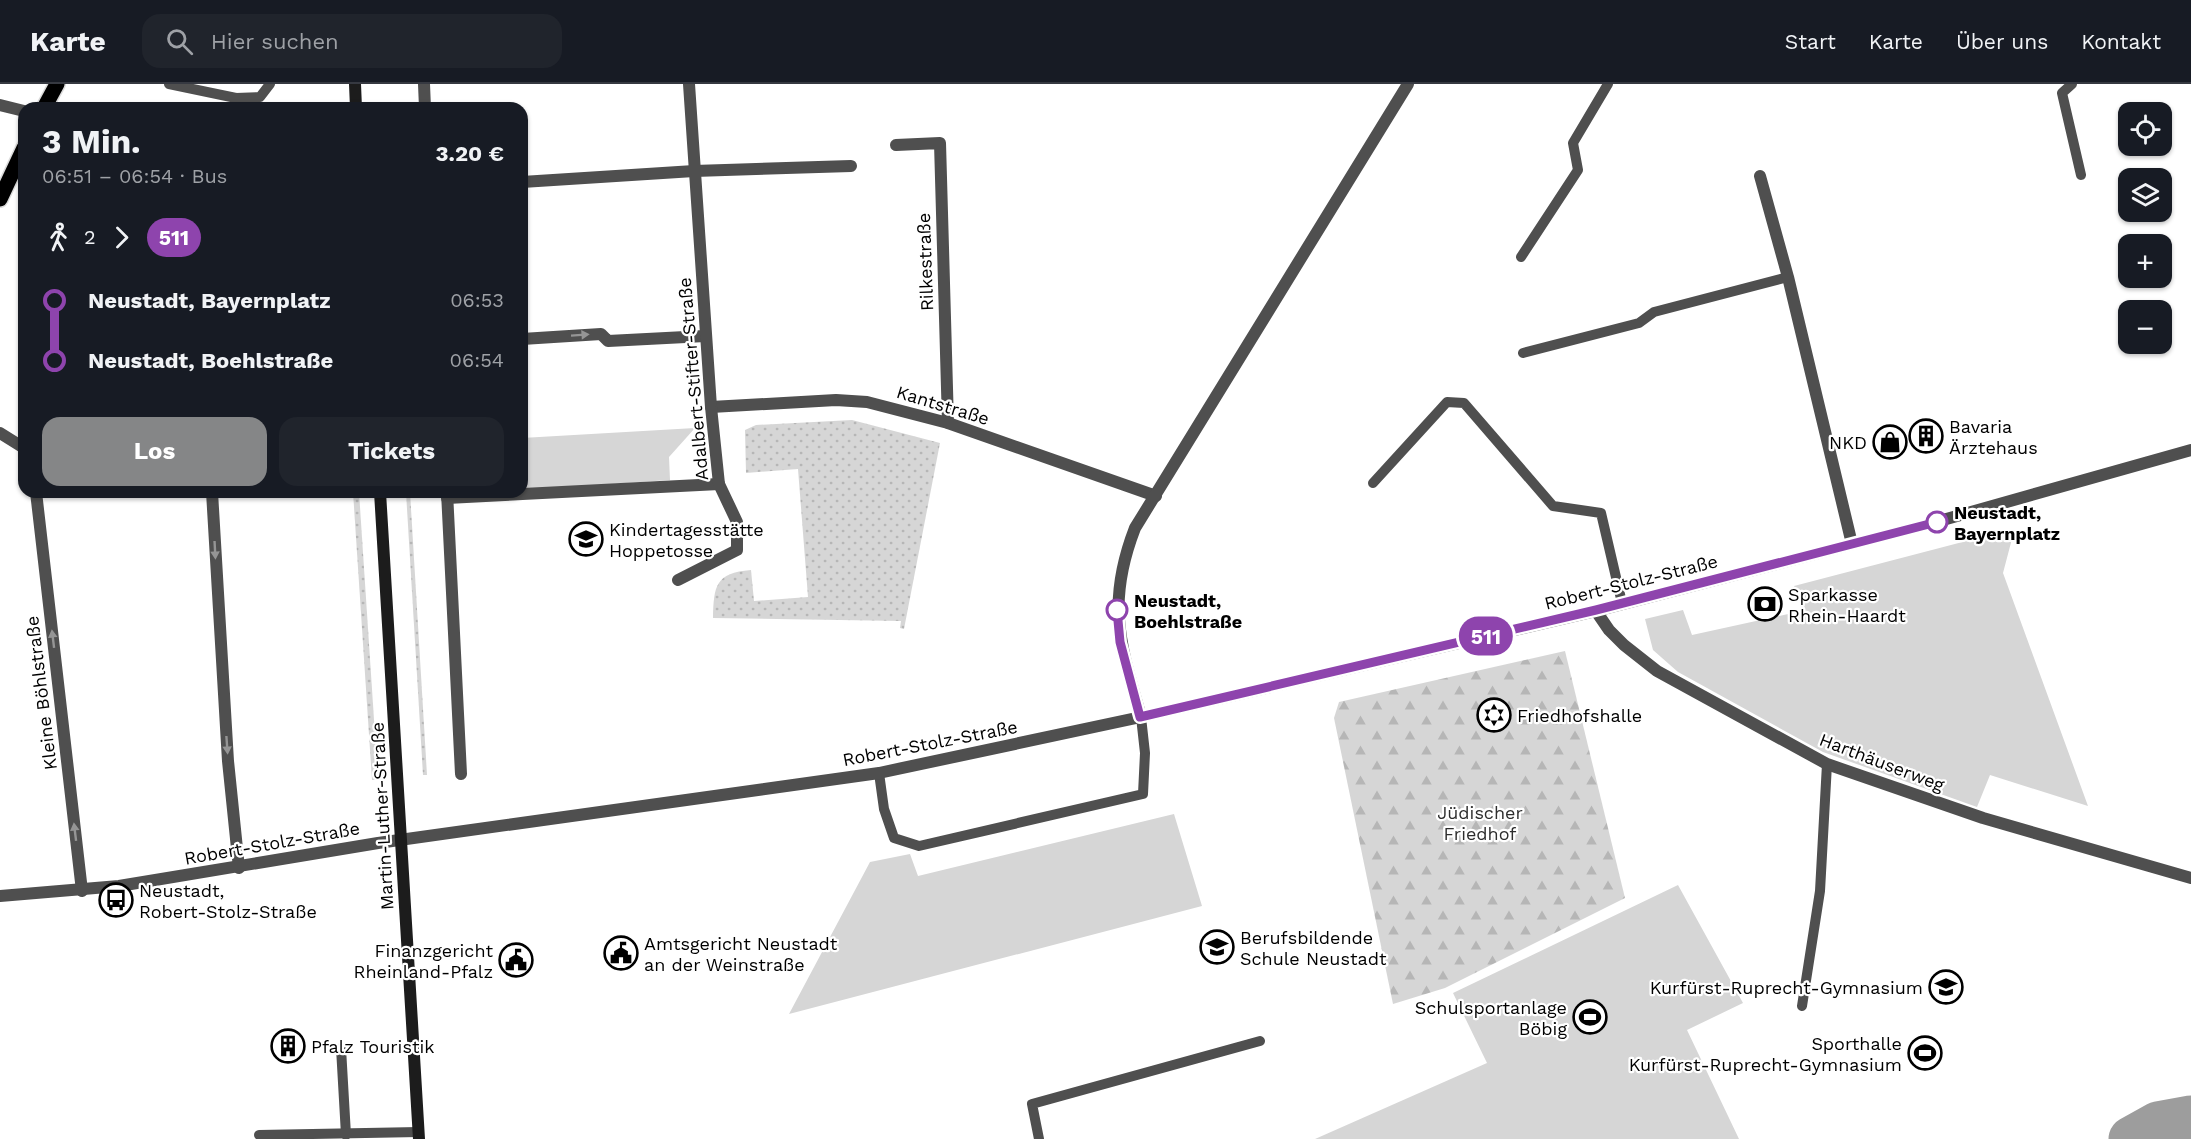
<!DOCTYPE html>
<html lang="de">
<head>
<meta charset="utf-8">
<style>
  :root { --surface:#171b24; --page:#20242c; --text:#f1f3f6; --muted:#9ea1a6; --line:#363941; --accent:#858687 }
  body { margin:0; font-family:"Work Sans",sans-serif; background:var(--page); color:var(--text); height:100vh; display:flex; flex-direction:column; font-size:22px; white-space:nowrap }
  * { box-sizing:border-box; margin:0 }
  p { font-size:20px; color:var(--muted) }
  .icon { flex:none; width:33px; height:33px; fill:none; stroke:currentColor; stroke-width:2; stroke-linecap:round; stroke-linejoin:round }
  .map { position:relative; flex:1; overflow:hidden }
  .drawer { position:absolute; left:18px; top:18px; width:510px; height:396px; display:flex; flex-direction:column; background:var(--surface); border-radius:18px; box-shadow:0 2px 4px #0004 }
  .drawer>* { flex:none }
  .badge { padding:0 12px; border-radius:20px; font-size:21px; line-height:39px }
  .buttons { position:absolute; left:2118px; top:18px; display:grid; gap:12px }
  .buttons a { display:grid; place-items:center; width:54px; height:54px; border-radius:12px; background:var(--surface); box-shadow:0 2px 4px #0004; font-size:30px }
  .map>.badge { position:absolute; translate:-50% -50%; box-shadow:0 0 0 3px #fff }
  .legs { display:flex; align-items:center; gap:9px; height:66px; padding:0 24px; font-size:20px }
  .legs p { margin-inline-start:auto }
  .overview { display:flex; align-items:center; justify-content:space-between; height:102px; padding:0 24px }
  h1 { font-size:33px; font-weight:700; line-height:45px }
  .primary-button { display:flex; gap:12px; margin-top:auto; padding:12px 24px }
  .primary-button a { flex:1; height:69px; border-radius:18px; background:var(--accent); color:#fff; font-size:24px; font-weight:700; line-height:69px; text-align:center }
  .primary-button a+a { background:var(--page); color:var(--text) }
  ul { padding:0 24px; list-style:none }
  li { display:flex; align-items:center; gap:21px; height:60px; font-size:22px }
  li i { display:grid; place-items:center; width:9px; height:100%; margin:0 8px; background:currentColor }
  li i::after { content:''; width:15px; height:15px; margin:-8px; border:4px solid; border-radius:50%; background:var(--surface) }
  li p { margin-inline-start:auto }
  li:first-child i { background:linear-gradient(#0000 50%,currentColor 0) }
  li:last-child i { background:linear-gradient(currentColor 50%,#0000 0) }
  header { display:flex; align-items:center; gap:36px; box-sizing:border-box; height:84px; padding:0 30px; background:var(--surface); border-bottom:2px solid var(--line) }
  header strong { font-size:28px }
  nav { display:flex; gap:33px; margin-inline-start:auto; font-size:21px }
  .search { width:420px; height:54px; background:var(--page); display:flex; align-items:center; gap:15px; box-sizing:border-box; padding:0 21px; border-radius:18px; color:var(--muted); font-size:22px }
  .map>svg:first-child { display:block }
</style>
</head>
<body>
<header>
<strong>Karte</strong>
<div class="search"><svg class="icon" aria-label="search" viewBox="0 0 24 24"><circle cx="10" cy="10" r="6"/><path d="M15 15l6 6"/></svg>Hier suchen</div>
<nav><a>Start</a><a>Karte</a><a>Über uns</a><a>Kontakt</a></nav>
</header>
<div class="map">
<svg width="2191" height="1055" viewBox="0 0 2191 1055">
  <defs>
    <pattern id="forest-firs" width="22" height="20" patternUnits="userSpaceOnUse" patternTransform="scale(1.5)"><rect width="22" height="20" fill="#d6d6d6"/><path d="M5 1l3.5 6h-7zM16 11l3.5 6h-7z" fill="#b6b6b6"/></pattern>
    <pattern id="garden-dots" width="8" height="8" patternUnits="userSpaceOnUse" patternTransform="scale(1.5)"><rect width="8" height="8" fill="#d6d6d6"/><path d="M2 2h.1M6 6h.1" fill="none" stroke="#b6b6b6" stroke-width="1.8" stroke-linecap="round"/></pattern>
  </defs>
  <rect width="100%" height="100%" fill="#fff"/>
  <g fill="#d6d6d6">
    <path d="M695,344L669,373L670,396L522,406V354Z"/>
    <path d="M2013,451L2003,489L2088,722L1990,691L1977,723L1823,668L1678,588L1653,566L1645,535L1683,526L1692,551L1802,527L1794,502L1974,455Z"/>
    <path d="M1174,730L1202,822L789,930L870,778L910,770L918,792Z"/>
    <path d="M1678,801L1743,919L1687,946L1739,1055H1315L1487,979L1453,909Z"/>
  </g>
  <path fill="url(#forest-firs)" d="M1565,567L1625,814L1445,904L1393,920L1334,634L1339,618Z"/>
  <g fill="url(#garden-dots)">
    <path d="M852,336L940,359L904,545L900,544L901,537L713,534C714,502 715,489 751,486L754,517L808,513L798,385L746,389L745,346L756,341Z"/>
    <path d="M353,408H359L378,696H372Z"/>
    <path d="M406,408H410L427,691H423Z"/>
  </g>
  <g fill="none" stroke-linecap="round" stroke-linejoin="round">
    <path stroke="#9d9d9d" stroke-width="45" d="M2131,1055L2158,1040L2191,1034"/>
    <defs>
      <g id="primary">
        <path d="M44,24L57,0"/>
        <path d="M0,115L24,64"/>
      </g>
    </defs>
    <use href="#primary" stroke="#dbdbdb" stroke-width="18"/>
    <g stroke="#4f4f4f" stroke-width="10">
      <path d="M169,0L236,14L260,13L270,0"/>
      <path d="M2072,0L2062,9L2081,91"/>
      <path d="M1521,173L1578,86L1573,59L1608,0"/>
      <path d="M1523,269L1639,239L1654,228L1788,193"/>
      <path d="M1373,399L1447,318L1464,319L1553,422L1601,429L1622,519"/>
      <path d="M879,689L884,725L894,754L919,762L1143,710L1145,669L1141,633"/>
      <path d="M1802,922L1820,807L1827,680"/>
      <path d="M341,964L346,1051"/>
      <path d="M259,1051L419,1048"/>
      <path d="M1039,1055L1032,1020L1260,957"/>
    </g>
    <g stroke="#4f4f4f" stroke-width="12">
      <path d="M424,0L425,24"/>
      <path d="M0,21L24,27"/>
      <path d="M896,61L940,59L948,339"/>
      <path d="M1760,92L1788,193L1852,460"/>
      <path d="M522,98L694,87L851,82"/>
      <path d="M522,255L601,250L608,257L705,252"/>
      <path d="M711,323L836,316L867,318L948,339L1156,412"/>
      <path d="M0,349L24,364"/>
      <path d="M36,408L82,807"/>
      <path d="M212,408L228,677L239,784"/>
      <path d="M447,408L461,690"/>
      <path d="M447,414L719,400"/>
      <path d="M678,496L737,466V438L719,400L711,323L689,0"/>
      <path d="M1596,527L1609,546L1624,561L1657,587L1827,680L1983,734L2191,794"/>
      <path d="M1141,633C1120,559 1106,519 1135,444L1408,0"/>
      <path d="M0,812L119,802L378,759L879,689L1141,633L1596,527L1918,443L2191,366"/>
    </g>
    <g stroke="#1c1c1c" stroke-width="12">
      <path d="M355,0L356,24"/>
      <path d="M380,408L419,1055"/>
    </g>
    <use href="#primary" stroke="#000" stroke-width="15"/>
  </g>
  <defs><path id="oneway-solid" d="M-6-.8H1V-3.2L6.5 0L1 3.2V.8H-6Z" transform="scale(1.5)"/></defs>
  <g fill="#959595">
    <use href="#oneway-solid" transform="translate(580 251) rotate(-4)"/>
    <use href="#oneway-solid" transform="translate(215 466) rotate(87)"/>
    <use href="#oneway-solid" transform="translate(53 555) rotate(-97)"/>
    <use href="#oneway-solid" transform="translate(227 661) rotate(86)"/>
    <use href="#oneway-solid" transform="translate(75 748) rotate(-97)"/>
  </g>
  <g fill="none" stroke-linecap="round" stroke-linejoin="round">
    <defs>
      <path id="line-1" d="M1117,526L1120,558L1140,633L1596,526L1937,438"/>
    </defs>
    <use href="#line-1" stroke="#fff" stroke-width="14"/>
    <use href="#line-1" stroke="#8e44ad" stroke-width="9"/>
  </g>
  <defs>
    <symbol id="building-ring" viewBox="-11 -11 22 22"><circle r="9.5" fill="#fff" stroke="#000" stroke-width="1.5"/><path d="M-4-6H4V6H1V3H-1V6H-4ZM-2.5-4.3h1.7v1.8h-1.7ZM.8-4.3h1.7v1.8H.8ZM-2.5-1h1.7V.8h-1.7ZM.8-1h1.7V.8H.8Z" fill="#000"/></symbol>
    <symbol id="shop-ring" viewBox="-11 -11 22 22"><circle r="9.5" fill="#fff" stroke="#000" stroke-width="1.5"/><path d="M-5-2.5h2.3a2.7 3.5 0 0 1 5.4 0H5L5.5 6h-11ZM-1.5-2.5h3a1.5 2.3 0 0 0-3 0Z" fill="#000"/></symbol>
    <symbol id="school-ring" viewBox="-11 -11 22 22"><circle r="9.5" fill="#fff" stroke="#000" stroke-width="1.5"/><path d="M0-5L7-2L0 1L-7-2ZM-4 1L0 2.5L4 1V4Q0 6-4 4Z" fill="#000"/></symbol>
    <symbol id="bank-ring" viewBox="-11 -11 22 22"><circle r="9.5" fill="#fff" stroke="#000" stroke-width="1.5"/><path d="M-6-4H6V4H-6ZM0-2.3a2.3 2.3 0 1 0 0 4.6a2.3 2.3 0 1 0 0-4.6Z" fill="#000"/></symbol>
    <symbol id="synagogue-ring" viewBox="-11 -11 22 22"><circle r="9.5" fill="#fff" stroke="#000" stroke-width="1.5"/><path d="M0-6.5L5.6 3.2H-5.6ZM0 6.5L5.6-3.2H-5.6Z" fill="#000"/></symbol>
    <symbol id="bus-ring" viewBox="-11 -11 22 22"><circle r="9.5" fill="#fff" stroke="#000" stroke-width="1.5"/><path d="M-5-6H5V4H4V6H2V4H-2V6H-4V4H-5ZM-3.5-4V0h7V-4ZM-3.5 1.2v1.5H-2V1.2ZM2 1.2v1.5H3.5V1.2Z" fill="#000"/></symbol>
    <symbol id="civic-ring" viewBox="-11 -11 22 22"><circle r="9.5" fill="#fff" stroke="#000" stroke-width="1.5"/><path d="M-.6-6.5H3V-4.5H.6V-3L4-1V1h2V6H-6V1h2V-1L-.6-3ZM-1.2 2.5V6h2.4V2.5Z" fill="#000"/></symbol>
    <symbol id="stadium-ring" viewBox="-11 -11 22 22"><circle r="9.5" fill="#fff" stroke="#000" stroke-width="1.5"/><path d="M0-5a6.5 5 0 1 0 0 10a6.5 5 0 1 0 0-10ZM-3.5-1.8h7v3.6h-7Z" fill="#000"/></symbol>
  </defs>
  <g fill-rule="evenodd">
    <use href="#building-ring" x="1907" y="333" width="38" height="38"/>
    <use href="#shop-ring" x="1871" y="339" width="38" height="38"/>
    <use href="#school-ring" x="567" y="436" width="38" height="38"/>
    <use href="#bank-ring" x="1746" y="501" width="38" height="38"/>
    <use href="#synagogue-ring" x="1475" y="612" width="38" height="38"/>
    <use href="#bus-ring" x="97" y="797" width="38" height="38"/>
    <use href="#school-ring" x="1198" y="844" width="38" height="38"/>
    <use href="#civic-ring" x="602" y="850" width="38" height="38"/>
    <use href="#civic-ring" x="497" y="857" width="38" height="38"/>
    <use href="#school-ring" x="1927" y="884" width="38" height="38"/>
    <use href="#stadium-ring" x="1571" y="914" width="38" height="38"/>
    <use href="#building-ring" x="269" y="943" width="38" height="38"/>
    <use href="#stadium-ring" x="1906" y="950" width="38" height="38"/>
  </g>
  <g fill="#fff" stroke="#8e44ad" stroke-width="3">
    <circle cx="1937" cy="438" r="10"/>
    <circle cx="1117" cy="526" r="10"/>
  </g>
  <g text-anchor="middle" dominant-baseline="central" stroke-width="4.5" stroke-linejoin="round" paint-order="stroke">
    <g font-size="18" fill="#000" stroke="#fff">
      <text transform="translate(925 178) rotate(-92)">Rilkestraße</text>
      <text transform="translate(693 295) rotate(-95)">Adalbert-Stifter-Straße</text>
      <text transform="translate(943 321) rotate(17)">Kantstraße</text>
      <text transform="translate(1631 498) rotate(-14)">Robert-Stolz-Straße</text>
      <text transform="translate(41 609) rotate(-97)">Kleine Böhlstraße</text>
      <text transform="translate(930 659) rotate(-11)">Robert-Stolz-Straße</text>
      <text transform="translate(1882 678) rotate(21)">Harthäuserweg</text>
      <text transform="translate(382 732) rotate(-93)">Martin-Luther-Straße</text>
      <text transform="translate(272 759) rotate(-10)">Robert-Stolz-Straße</text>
    </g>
    <g font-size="18" fill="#000" stroke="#fff" text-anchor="start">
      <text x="1949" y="342">Bavaria<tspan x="1949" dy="21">Ärztehaus</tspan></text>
      <text x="1867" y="358" text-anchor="end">NKD</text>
      <text x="609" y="445">Kindertagesstätte<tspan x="609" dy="21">Hoppetosse</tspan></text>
      <text x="1788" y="510">Sparkasse<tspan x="1788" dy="21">Rhein-Haardt</tspan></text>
      <text x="1517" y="631">Friedhofshalle</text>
      <text x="139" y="806">Neustadt,<tspan x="139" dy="21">Robert-Stolz-Straße</tspan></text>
      <text x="1240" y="853">Berufsbildende<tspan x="1240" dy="21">Schule Neustadt</tspan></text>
      <text x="644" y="859">Amtsgericht Neustadt<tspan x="644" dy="21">an der Weinstraße</tspan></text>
      <text x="493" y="866" text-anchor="end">Finanzgericht<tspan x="493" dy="21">Rheinland-Pfalz</tspan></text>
      <text x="1923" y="903" text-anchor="end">Kurfürst-Ruprecht-Gymnasium</text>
      <text x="1567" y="923" text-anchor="end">Schulsportanlage<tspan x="1567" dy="21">Böbig</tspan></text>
      <text x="1902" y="959" text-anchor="end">Sporthalle<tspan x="1902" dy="21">Kurfürst-Ruprecht-Gymnasium</tspan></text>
      <text x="311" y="962">Pfalz Touristik</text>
    </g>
    <g font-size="18" font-weight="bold" fill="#000" stroke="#fff" text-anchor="start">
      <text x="1954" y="428">Neustadt,<tspan x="1954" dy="21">Bayernplatz</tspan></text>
      <text x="1134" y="516">Neustadt,<tspan x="1134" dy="21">Boehlstraße</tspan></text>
    </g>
    <g font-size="18" fill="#2d2d2d" stroke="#fff">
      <text x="1480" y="728">Jüdischer<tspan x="1480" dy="21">Friedhof</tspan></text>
    </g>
  </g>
</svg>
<div class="buttons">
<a><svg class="icon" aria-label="locate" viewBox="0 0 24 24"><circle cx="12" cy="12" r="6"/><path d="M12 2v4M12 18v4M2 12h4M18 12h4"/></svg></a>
<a><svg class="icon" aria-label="layers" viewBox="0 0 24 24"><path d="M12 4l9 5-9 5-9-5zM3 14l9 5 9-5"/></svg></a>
<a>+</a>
<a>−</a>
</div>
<b class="badge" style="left:1486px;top:552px;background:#8e44ad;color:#fff">511</b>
<section class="drawer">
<div class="overview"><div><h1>3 Min.</h1><p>06:51 – 06:54 · Bus</p></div><b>3.20 €</b></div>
<div class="legs"><svg class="icon" aria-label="walk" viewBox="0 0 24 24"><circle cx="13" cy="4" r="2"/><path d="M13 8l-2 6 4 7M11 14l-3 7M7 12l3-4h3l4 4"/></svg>2<svg class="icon" aria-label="forward" viewBox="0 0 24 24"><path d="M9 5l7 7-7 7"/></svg><b class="badge" style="background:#8e44ad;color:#fff">511</b></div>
<ul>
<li><i style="color:#8e44ad"></i><b>Neustadt, Bayernplatz</b><p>06:53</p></li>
<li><i style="color:#8e44ad"></i><b>Neustadt, Boehlstraße</b><p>06:54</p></li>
</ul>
<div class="primary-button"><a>Los</a><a>Tickets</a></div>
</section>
</div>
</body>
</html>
